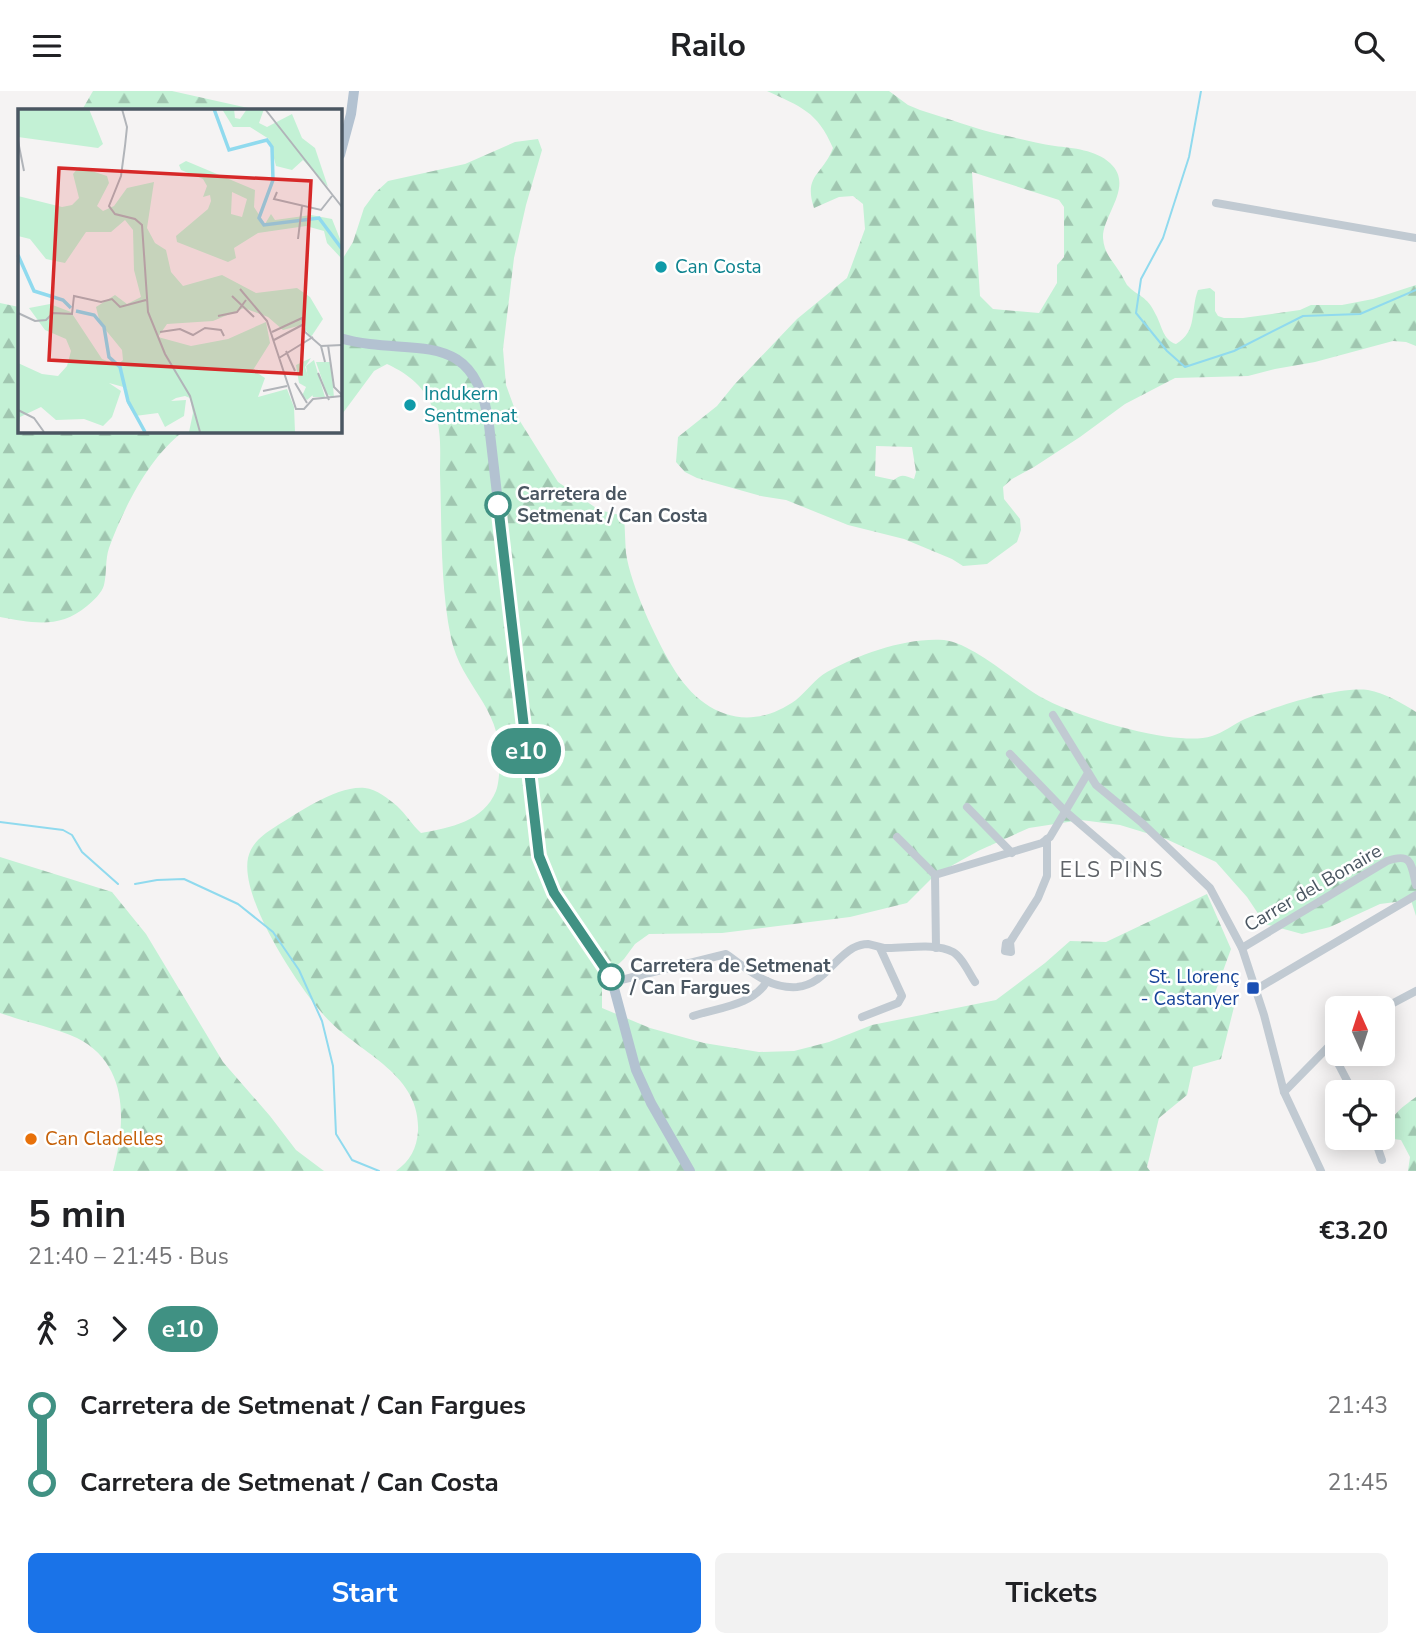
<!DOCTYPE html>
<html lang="en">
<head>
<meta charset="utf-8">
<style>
  :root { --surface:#fff; --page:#f2f2f2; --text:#202124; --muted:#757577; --accent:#1a73e8 }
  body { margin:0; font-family:"Nunito Sans",sans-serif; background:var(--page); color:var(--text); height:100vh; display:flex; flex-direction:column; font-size:26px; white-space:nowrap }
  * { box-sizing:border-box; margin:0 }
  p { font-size:23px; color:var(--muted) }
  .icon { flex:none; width:38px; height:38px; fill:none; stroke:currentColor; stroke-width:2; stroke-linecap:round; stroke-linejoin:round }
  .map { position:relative; height:1080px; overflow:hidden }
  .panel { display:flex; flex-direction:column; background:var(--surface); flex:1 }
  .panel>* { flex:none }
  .badge { padding:0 14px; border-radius:23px; font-size:24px; line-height:46px }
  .needle { width:46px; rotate:357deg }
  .buttons { position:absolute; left:1325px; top:905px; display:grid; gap:14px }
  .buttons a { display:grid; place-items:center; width:70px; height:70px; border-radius:10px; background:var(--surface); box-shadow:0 4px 18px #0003; font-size:35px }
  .map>.badge { position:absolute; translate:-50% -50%; box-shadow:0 0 0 4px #fff }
  .legs { display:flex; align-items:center; gap:10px; height:77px; padding:0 28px; font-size:23px }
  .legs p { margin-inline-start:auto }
  .summary { display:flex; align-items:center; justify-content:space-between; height:119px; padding:0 28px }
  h1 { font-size:38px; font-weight:700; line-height:52px }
  .button { display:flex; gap:14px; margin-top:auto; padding:14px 28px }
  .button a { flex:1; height:80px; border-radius:10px; background:var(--accent); color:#fff; font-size:28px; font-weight:700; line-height:80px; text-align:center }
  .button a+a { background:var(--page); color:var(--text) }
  ul { padding:0 28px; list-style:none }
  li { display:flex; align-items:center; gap:24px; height:77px; font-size:26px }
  li i { display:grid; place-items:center; width:10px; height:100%; margin:0 9px; background:currentColor }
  li i::after { content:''; width:18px; height:18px; margin:-9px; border:5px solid; border-radius:50%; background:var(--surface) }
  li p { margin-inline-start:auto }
  li:first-child i { background:linear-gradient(#0000 50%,currentColor 0) }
  li:last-child i { background:linear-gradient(currentColor 50%,#0000 0) }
  header { display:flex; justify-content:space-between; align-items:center; height:91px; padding:0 28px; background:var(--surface); font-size:32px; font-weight:700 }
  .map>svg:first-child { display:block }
</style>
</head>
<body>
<header><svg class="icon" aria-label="menu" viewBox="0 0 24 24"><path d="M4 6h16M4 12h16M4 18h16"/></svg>Railo<svg class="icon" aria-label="search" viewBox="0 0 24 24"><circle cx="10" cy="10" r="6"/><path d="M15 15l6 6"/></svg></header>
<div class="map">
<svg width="1416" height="1080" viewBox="0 0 1416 1080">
  <defs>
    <pattern id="forest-firs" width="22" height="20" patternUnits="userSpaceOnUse" patternTransform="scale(1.75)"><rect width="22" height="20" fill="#c3f1d5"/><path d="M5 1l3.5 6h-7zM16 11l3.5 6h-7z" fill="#a0c6b0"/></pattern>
  </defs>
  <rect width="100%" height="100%" fill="#f5f3f3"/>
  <g fill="url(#forest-firs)" fill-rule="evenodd">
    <path d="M93,0H172L257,19H82Z"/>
    <path d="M767,0H889L908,14L920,19C947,27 975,38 1002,44C1019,47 1038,53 1055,55C1073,57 1096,59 1110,72C1135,95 1102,124 1103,147C1104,162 1112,169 1119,180C1122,184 1124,189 1127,194C1138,206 1147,204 1156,224C1162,235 1163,249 1176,253C1198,240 1190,220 1198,199L1210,197L1215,201V220L1218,225L1224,227H1243L1300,219L1311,214H1342L1373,208L1416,194V255L1406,251L1393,250L1315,271L1275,278L1248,285L1175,287L1125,313L1080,346L1034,376L1012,388L1003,396L1004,408L1020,428L1021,439L1017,451L987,473L963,475L952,468L904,448L848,434L786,409L761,405L697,387L685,381L676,371L678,346L717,315L734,294L797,228L847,187L865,138L863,113L853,105L839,106L814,117C803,84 823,84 833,57C817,20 801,16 767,0ZM972,81L1059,109L1064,116V166L1057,174V192L1039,222L993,218L980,205ZM876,355L912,356L916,381L914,388C905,385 902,382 894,389L875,385Z"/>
    <path d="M538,48L542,59L526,114L514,167L503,258L506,294L518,327L558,391L599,419L624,425C625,437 625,450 626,462C631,495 655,546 672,575C700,623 747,644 796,609C807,600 815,588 827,581C859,563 907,546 944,549C972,552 1014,590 1039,605C1072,624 1143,645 1181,647C1191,648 1203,648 1212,645C1223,642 1234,633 1245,628C1274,616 1337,595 1368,599C1385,602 1402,612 1416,621V825L1411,809L1380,813L1330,836L1302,843L1265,833L1247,806L1216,771L1166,748L1120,734L1081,729L1029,737L978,760L935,784L907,812L850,826L722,842L649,843L635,853L624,868L610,881L602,897V917L650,937L704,952L759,961L794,960L829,951L872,934L996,909L1045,872L1070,850L1106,851L1207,803L1231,858L1215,902L1234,916L1221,968L1193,976L1187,1004L1159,1027L1147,1076L1150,1080H396C410,1070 417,1057 418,1040C421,980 354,961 322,922C296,892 240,807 248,767C251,753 262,744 275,736C298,722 337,694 365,697C376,698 389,708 397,715C406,723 412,734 421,742C450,737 484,730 496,700C499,692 499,682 500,673C502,615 462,597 451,547C440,493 442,438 440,383C440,363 442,338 434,320C425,296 410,284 387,273L374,280L340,326V172L353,151L364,117L375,102L388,90L465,73L515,51Z"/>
    <path d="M0,212L19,216V340H184C150,365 124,416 109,457C105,469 107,482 104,494C102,502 93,510 87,515C60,538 33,532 0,526Z"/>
    <path d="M0,766L112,801L146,843L223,971L270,1025L296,1059L324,1080H113C126,1032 129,973 77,947C53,936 25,931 0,922Z"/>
    <path d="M1416,1006V1080H1408L1410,1066L1401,1049L1387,1047C1386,1027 1401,1017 1416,1006Z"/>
  </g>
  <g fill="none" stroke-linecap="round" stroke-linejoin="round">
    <g stroke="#90daee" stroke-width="2">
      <path d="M1201,0L1189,66L1163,147L1141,188L1136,222L1167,260L1185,276L1234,260L1303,225L1360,223L1416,199"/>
      <path d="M0,731L63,739L72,744L82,761L118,793"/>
      <path d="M135,793L157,789L184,788L238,813L273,841L299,879L322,930L333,975L336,1043L352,1069L379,1080"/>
    </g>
    <g stroke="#c1cad2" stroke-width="8">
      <path d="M1216,112L1416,147"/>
      <path d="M1053,624L1096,694L1142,732L1210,797L1242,857L1264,924L1284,1001L1321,1080"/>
      <path d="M1010,663L1065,720L1135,780"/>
      <path d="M967,716L1012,762"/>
      <path d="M897,746L935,784"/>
      <path d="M935,784L1042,752L1050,746L1088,682"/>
      <path d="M935,784L936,857"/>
      <path d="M1010,851L1011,861L1005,860L1006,852L1010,851L1038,807L1047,785V748"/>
      <path d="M1242,857L1387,770C1412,761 1411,773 1416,794"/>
      <path d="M613,891L726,863C748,878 768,898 797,896C824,893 832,869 853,857C857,855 863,853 868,853C873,854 878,856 884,857C905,858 934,851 953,861C962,866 969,882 975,891"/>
      <path d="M1255,899L1416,804"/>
      <path d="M1382,918L1416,900"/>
      <path d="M693,925C717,917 754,914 767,890"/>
      <path d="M862,926L898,912L902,905L880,857"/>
      <path d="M1329,955L1353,1001"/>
      <path d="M1284,1001L1337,947"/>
      <path d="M1374,1046L1382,1069"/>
    </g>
    <g stroke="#b3c2d1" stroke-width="10">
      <path d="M340,64L351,23L354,0"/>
      <path d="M340,247C410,268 475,231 489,334L539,765L554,802L611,886L636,979L651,1012L690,1080"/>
    </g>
  </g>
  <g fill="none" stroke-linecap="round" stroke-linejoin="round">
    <defs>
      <path id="line-1" d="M498,414L539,765L554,802L611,886"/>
    </defs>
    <use href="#line-1" stroke="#fff" stroke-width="16"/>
    <use href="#line-1" stroke="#409183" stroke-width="10"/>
  </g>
  <g fill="#0f9aa8" stroke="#fff" stroke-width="2.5">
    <circle cx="661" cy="176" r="7"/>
    <circle cx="410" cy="314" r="7"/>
  </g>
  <g fill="#fff" stroke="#409183" stroke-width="3.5">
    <circle cx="498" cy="414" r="12"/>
    <circle cx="611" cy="886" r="12"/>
  </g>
  <rect fill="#1a4fb4" stroke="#fff" stroke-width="2.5" x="1246" y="890" width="14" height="14" rx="3.5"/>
  <circle fill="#e8710a" stroke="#fff" stroke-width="2.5" cx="31" cy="1048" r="7"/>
  <g text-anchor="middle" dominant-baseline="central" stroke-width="5" stroke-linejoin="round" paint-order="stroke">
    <g font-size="19" fill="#0d838f" stroke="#fff" text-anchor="start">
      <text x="675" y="176">Can Costa</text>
      <text x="424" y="303">Indukern<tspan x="424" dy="22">Sentmenat</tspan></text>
    </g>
    <g font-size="19" font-weight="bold" fill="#4a5661" stroke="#fff" text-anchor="start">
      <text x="517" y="403">Carretera de<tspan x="517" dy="22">Setmenat / Can Costa</tspan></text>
      <text x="630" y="875">Carretera de Setmenat<tspan x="630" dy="22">/ Can Fargues</tspan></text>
    </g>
    <g font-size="19" fill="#4a5661" stroke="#fff">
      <text transform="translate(1313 797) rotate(-30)">Carrer del Bonaire</text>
    </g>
    <g font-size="19" fill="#164399" stroke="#fff" text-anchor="end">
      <text x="1239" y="886">St. Llorenç<tspan x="1239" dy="22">- Castanyer</tspan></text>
    </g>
    <g font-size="19" fill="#c56008" stroke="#fff" text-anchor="start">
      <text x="45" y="1048">Can Cladelles</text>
    </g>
    <g font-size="21" letter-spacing="2" fill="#5f6368" stroke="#fff">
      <text x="1112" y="779">ELS PINS</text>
    </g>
  </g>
  <g transform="translate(18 18)">
    <rect width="324" height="324" fill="#f5f3f3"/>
    <path d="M296,251L307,288H295L291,277L288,257ZM298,253H313L316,289L309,285Z" fill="#c3f1d5"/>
    <path d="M0,0H71L85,35L80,39L0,28ZM204,0H216L217,9L222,10L229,0H246L241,14L249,18L274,5L284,29L297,39L310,78L285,51L274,61L258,57L251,30L232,18H215ZM168,52L237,81L236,98L247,115L253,105L257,111L293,106L314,110L324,135V150L309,134L306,122L288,117L240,124L216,139L218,149L210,153L159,133L158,127L190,100L193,92L192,86L185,88L189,77L185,70L163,61L161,56ZM214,83L229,90L224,108L213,105ZM61,58L89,67L91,74L79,97L85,102L96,97L109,79L136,73L129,119L137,134L148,141L153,163L165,177L204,166L238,184L279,179L292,188L305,210L293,228L284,216L265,221L250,208L226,199L195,212L149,215L140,228L173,237L210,230L248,213L252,234L235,261L247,269L240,288L269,280L276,298L277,323H171L175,304L172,289L167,287L158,289L153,292L168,291L166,307L147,318L140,304L117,307L109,294V279L91,274L103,282L94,308L85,317L66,310L38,311L23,298L2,308L0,323V254L24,265L40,267L49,257L53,242L48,230L27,221L11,199L32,195L53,203L84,250L99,256L105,251L104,241L82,214L78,198L97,186L109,195L123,188L116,161L115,121L107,111L93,123H68L47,154L28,150L12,130L0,127V87L44,98L54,96L61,89L55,65ZM293,249L287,258L296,285L289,291L284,287L288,278L281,274L278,256Z" fill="#c3f1d5" fill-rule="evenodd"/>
    <path fill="none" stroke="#90daee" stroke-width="3.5" d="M196,0L211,41L249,31L254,38L255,71L241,109L246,116L301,109L324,140M0,146L16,182L45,191L53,199M58,202L76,206L86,218L91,248L102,258L110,292L127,323"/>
    <path fill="none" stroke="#b1b4b9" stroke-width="2" d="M104,0L109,18L107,37L103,67L91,97L97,105L117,110L124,116L130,203L147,245L172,287L182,323M247,0L324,98M0,32L6,62M259,83L256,90L303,101L314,87M280,130L284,97M222,180L249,212L278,300H286L295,290L324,287M214,187L236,208M0,204L17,212L28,211L35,204L54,205L56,187L83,193L94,190L102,198L128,191M200,207L219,203L228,191M142,223L162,220L175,226L187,219L203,221L206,227M254,223L284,209L287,223L303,237L307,253M256,231L286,215M310,236L316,278L324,286M303,237L324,236M268,242L277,262M261,249L295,228M300,264L311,291M277,274L289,294M245,282L269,277M0,301L16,309L26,323"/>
    <path fill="#d62828" fill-opacity="0.15" stroke="#d62828" stroke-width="3.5" d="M41,59L293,72L283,265L31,251Z"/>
    <rect width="324" height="324" fill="none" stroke="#4a5661" stroke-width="3.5"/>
  </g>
</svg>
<div class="buttons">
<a><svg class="needle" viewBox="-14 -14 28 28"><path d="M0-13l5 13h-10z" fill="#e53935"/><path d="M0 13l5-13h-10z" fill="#757577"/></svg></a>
<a><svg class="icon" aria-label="locate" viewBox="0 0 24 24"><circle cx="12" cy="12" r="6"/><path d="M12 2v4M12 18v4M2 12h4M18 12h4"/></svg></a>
</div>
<b class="badge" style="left:526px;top:660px;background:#409183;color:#fff">e10</b>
</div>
<section class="panel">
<div class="summary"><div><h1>5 min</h1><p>21:40 – 21:45 · Bus</p></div><b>€3.20</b></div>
<div class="legs"><svg class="icon" aria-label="walk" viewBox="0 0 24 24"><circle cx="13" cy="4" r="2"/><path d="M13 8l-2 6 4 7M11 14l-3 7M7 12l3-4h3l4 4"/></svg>3<svg class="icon" aria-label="forward" viewBox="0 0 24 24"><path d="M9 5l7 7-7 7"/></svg><b class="badge" style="background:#409183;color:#fff">e10</b></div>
<ul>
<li><i style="color:#409183"></i><b>Carretera de Setmenat / Can Fargues</b><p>21:43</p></li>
<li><i style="color:#409183"></i><b>Carretera de Setmenat / Can Costa</b><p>21:45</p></li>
</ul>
<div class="button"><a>Start</a><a>Tickets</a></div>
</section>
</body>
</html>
